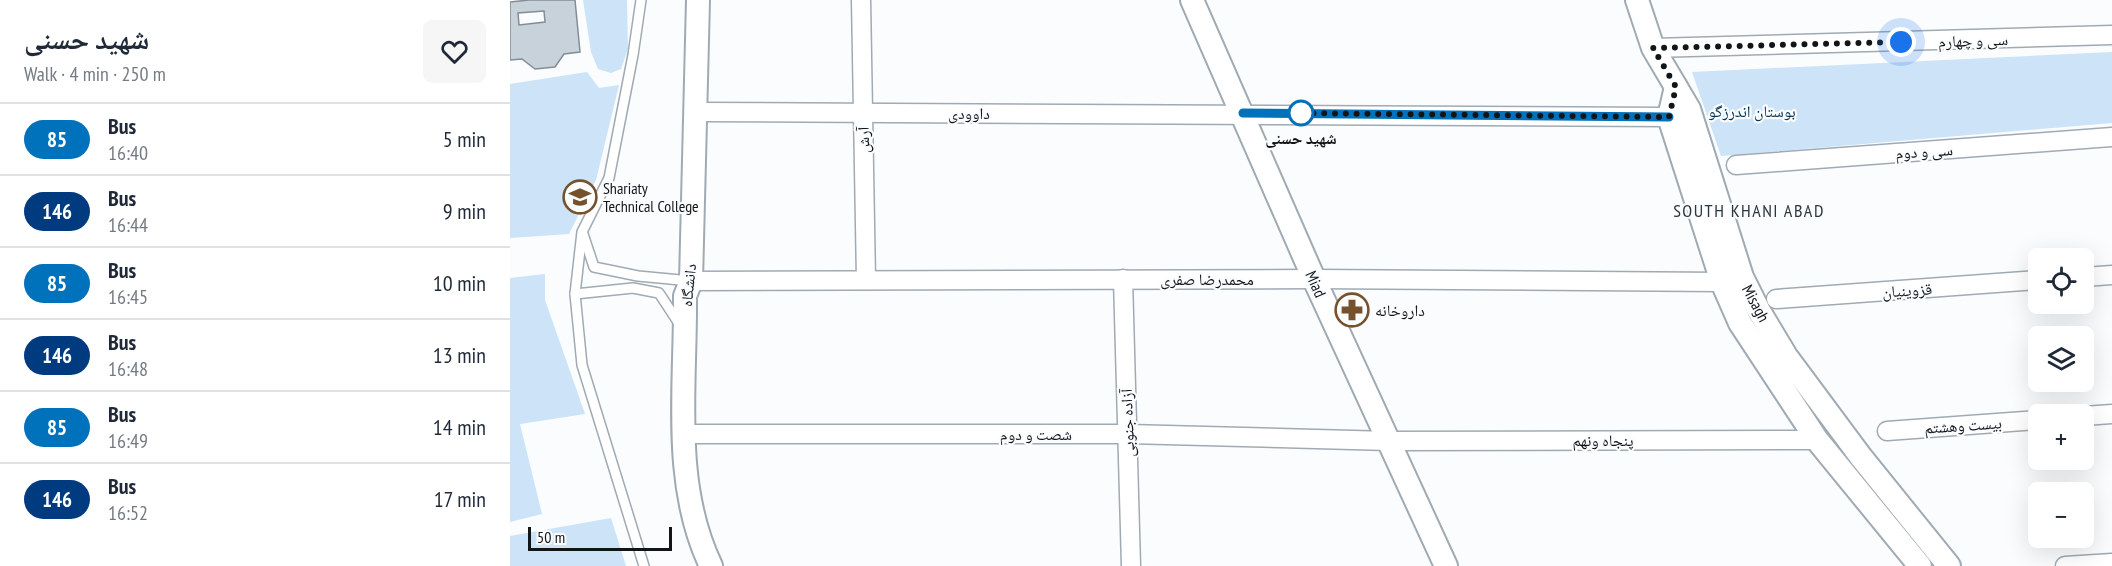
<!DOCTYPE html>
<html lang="en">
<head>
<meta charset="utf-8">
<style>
  :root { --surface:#fff; --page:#f6f6f7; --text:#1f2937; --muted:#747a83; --line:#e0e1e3 }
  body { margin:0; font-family:"PT Sans Narrow","Noto Naskh Arabic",sans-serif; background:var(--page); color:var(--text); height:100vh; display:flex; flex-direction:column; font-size:22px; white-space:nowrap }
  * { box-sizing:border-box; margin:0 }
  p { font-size:20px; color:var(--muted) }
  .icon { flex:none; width:33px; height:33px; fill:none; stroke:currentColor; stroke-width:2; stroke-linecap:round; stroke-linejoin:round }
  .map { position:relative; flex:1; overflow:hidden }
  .panel { display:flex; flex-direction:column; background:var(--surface); width:510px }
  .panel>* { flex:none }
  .badge { padding:0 12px; border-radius:20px; font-size:21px; line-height:39px }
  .fabs { position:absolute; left:1518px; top:248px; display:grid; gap:12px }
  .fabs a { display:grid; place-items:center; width:66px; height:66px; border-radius:9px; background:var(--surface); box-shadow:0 6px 24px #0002; font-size:30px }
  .scale { position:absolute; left:18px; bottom:15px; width:144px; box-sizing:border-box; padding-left:6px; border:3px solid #121518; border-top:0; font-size:16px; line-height:21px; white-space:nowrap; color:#121518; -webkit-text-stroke:4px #fafcfe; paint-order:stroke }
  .you { position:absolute; width:30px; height:30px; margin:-15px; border:4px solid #fff; border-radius:50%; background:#1a73e8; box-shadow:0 0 0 9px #1a73e833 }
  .map>.badge { position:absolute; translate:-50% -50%; box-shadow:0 0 0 3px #fff }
  .round { display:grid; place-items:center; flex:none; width:63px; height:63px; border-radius:9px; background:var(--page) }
  .head { display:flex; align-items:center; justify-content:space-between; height:102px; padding:0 24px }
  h1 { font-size:28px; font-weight:700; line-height:45px }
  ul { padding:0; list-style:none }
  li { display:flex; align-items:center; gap:18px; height:72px; padding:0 24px; border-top:2px solid var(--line) }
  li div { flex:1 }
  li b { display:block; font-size:22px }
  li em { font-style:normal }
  li .badge { min-width:66px; font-weight:700; text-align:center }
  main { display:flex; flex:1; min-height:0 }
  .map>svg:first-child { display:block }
</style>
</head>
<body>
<main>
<section class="panel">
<div class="head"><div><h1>شهید حسنی</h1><p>Walk · 4 min · 250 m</p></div><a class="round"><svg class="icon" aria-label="heart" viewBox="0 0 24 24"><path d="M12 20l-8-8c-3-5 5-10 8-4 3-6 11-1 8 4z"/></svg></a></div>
<ul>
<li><span class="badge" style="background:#0072bc;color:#fff">85</span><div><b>Bus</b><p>16:40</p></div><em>5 min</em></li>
<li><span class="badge" style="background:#003b80;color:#fff">146</span><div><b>Bus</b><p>16:44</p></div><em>9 min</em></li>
<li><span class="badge" style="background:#0072bc;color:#fff">85</span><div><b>Bus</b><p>16:45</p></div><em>10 min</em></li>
<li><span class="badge" style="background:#003b80;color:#fff">146</span><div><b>Bus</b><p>16:48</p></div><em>13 min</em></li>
<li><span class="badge" style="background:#0072bc;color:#fff">85</span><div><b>Bus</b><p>16:49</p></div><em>14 min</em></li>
<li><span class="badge" style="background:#003b80;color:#fff">146</span><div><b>Bus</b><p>16:52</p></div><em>17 min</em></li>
</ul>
</section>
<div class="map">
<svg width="1602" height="566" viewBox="0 0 1602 566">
  <rect width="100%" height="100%" fill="#fafcfe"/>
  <g fill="#cce3f8">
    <path d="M73,0H117L118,49L111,69L101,73L88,69L81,52Z"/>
    <path d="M1602,52V123L1211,156L1182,72Z"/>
    <path d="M77,72L89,88L109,85L86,180L59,234L0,238V84Z"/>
    <path d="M35,274V300L75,414L10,424L32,514L0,522V278Z"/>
    <path d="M101,518L116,566H0V536Z"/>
  </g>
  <path fill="#c7d2db" stroke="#838d96" stroke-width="1.5" fill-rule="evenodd" d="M19,0H65L70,52L54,54L45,67L25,69L12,59L0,60V2ZM34,11L35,22L9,25L8,13Z"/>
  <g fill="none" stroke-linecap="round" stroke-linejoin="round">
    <defs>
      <g id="service">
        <path d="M131,0L123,55L99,178L72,232L65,294L72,365L134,566"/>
        <path d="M73,234L84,267L128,276L181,281"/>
        <path d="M65,294L123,288L149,293L170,325"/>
      </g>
      <g id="minor">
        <path d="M351,0L356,280"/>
        <path d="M1143,48L1602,35"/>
        <path d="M184,112L1159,117"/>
        <path d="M1226,165L1602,137"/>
        <path d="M1574,277L1602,275"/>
        <path d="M613,279L621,566"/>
        <path d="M181,281L804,279L1212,282"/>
        <path d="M1266,299L1528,280"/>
        <path d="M1574,416L1602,414"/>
        <path d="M1377,431L1528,420"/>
        <path d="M173,434H618L879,441L1307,440"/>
        <path d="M1555,566L1602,563"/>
      </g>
      <g id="tertiary">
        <path d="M188,0L181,281L175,296C176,386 161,483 201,566"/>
        <path d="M682,0L804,279L936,566"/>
        <path d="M1127,0L1143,48L1179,109L1232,277L1249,311L1276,356L1351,457L1439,566"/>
        <path d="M1166,87L1159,117L1212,282L1230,323L1307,440L1410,566"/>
      </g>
    </defs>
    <use href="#service" stroke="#a0aab3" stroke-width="12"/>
    <use href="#minor" stroke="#a0aab3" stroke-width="21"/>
    <use href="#tertiary" stroke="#a0aab3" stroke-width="26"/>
    <use href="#service" stroke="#fff" stroke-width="9"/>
    <use href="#minor" stroke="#fff" stroke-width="18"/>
    <use href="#tertiary" stroke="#fff" stroke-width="22"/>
  </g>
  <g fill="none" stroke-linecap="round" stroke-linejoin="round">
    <defs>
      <path id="line" d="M733,113L1159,117"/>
    </defs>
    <use href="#line" stroke="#fff" stroke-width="14"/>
    <use href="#line" stroke="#0072bc" stroke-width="9"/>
    <path stroke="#121518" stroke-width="6" stroke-dasharray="0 10.8" d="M791,113H781L1159,117L1166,87L1143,48L1391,42"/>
  </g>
  <defs>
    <symbol id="university-ring" viewBox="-11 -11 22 22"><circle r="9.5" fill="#fafcfe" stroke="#76522c" stroke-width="1.5"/><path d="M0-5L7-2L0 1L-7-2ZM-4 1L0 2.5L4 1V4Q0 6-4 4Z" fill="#76522c"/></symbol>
    <symbol id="pharmacy-ring" viewBox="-11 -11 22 22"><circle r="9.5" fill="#fafcfe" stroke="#76522c" stroke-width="1.5"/><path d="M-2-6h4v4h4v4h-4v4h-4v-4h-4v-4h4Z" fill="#76522c"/></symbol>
  </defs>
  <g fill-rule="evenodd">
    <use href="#university-ring" x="51" y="178" width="38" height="38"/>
    <use href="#pharmacy-ring" x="823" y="291" width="38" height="38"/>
  </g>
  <circle fill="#fff" stroke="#0072bc" stroke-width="3" cx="791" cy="113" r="12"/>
  <g text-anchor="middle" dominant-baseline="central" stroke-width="4.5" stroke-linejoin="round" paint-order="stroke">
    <g font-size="16" fill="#121518" stroke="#fafcfe">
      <text transform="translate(1463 40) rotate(-2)">سی و چهارم</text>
      <text x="459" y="113">داوودی</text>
      <text transform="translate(353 140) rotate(-91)">آرش</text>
      <text transform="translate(1414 151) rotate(-4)">سی و دوم</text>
      <text x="697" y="279">محمدرضا صفری</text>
      <text transform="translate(806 284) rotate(66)">Miad</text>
      <text transform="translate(178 285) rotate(-84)">دانشگاه</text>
      <text transform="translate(1397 290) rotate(-4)">قزوینیان</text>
      <text transform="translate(1246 303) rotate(62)">Misagh</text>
      <text transform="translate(617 423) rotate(-92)">آزاده جنوبی</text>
      <text transform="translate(1453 425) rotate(-4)">بیست وهشتم</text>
      <text x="526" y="434">شصت و دوم</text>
      <text x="1093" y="440">پنجاه ونهم</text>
    </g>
    <g font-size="16" fill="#033252" stroke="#fafcfe">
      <text x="1242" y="111">بوستان اندرزگو</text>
    </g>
    <g font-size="16" font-weight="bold" fill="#121518" stroke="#fafcfe">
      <text x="791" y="138">شهید حسنی</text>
    </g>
    <g font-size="16" fill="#121518" stroke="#fafcfe" text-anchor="start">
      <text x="93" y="188">Shariaty<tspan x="93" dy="18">Technical College</tspan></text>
      <text x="865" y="310">داروخانه</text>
    </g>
    <g font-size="18" letter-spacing="1.5" fill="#2d363d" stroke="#fafcfe">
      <text x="1239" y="210">SOUTH KHANI ABAD</text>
    </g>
  </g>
</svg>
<div class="fabs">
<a><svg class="icon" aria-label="locate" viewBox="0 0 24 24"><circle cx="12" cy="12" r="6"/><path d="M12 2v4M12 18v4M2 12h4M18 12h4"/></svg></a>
<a><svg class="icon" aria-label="layers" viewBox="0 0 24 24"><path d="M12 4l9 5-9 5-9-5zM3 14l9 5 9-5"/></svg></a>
<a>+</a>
<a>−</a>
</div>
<div class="scale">50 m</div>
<div class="you" style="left:1391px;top:42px"></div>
</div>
</main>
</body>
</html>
